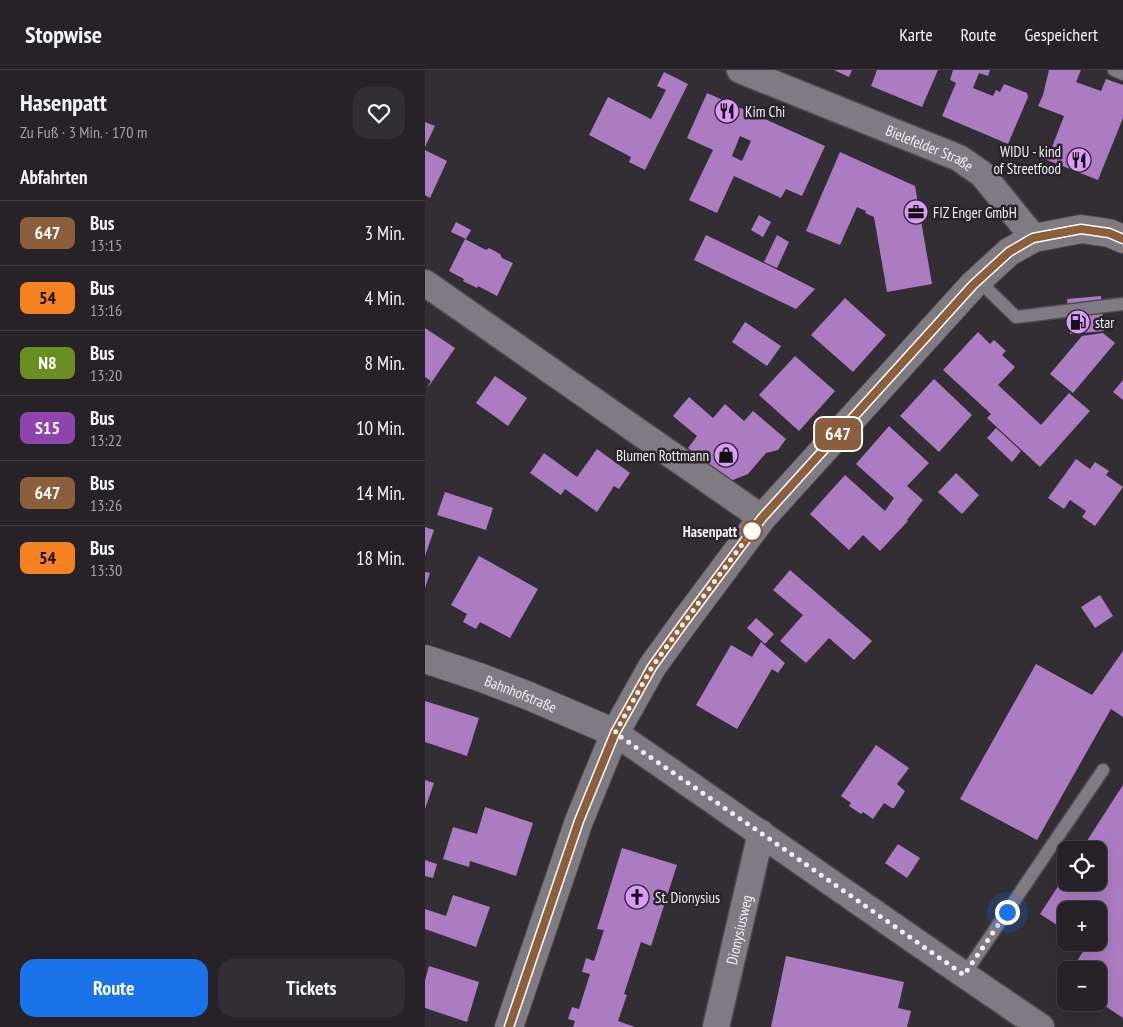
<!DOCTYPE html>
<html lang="de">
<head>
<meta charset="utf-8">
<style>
  :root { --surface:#262227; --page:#322f33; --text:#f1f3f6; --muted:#a4a4a7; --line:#423f44; --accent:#1a73e8 }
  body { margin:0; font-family:"PT Sans Narrow",sans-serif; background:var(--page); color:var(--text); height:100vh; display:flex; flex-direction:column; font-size:19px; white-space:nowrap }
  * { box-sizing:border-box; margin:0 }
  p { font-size:16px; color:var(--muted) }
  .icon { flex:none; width:28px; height:28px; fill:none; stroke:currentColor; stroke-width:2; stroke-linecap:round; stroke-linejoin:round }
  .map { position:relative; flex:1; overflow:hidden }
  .panel { display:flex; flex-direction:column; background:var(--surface); width:425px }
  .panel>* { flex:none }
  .badge { padding:0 10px; border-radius:8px; font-size:18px; line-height:32px }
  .controls { position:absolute; left:632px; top:771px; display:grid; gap:10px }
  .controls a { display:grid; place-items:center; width:50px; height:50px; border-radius:10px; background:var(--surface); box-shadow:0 5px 20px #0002,0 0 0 1px var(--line); font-size:25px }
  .you { position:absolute; width:25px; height:25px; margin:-12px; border:4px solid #fff; border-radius:50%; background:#1a73e8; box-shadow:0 0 0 8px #1a73e833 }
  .map>.badge { position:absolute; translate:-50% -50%; box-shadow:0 0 0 2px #fff }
  h2 { padding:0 20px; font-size:19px; line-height:45px }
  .round { display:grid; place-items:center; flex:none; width:52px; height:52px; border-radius:15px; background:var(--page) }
  .overview { display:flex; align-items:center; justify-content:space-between; height:85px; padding:0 20px }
  h1 { font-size:24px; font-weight:600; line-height:38px }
  .button { display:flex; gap:10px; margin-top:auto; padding:10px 20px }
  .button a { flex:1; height:58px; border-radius:15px; background:var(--accent); color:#fff; font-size:20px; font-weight:600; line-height:58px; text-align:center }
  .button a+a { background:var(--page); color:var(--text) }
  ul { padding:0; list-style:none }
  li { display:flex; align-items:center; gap:15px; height:65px; padding:0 20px; border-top:1px solid var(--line) }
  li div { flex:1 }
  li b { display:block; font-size:19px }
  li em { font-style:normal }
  li .badge { min-width:55px; font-weight:700; text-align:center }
  header { display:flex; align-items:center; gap:30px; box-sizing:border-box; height:70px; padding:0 25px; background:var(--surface); border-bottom:1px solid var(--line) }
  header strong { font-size:24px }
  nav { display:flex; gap:28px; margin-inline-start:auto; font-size:18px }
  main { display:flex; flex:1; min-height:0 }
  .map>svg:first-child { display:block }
</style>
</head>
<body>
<header>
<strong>Stopwise</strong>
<nav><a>Karte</a><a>Route</a><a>Gespeichert</a></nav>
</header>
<main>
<section class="panel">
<div class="overview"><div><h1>Hasenpatt</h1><p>Zu Fuß · 3 Min. · 170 m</p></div><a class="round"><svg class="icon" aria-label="heart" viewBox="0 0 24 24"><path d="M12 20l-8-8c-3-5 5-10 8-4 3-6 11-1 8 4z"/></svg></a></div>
<h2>Abfahrten</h2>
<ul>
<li><span class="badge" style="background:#8b5e3c;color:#fff">647</span><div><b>Bus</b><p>13:15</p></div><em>3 Min.</em></li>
<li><span class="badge" style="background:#f58220;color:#111">54</span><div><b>Bus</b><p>13:16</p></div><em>4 Min.</em></li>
<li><span class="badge" style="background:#6b8e23;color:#fff">N8</span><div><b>Bus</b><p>13:20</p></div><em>8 Min.</em></li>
<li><span class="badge" style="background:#8e44ad;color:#fff">S15</span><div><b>Bus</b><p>13:22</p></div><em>10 Min.</em></li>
<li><span class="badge" style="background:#8b5e3c;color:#fff">647</span><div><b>Bus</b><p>13:26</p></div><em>14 Min.</em></li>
<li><span class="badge" style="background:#f58220;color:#111">54</span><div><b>Bus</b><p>13:30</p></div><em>18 Min.</em></li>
</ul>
<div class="button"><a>Route</a><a>Tickets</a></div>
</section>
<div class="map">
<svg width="698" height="957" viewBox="0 0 698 957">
  <rect width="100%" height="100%" fill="#322e34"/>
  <g fill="#ac7cc2" fill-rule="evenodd">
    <path d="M409,0H427L424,7Z"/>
    <path d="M452,0H513L497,37L446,16Z"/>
    <path d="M528,0H565L563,6L554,3L548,18L568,26L571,20L575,22L579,14L602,23L603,27L583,74L517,46L531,13L525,10Z"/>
    <path d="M624,0H656L651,12L676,21L681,9L698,15V48L673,110L622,90L639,46L613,36L618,25Z"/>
    <path d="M239,2L263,14L220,100L204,92L206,87L164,65L183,27L226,49L241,20L232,16Z"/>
    <path d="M282,23L400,76L377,126L361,119L356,128L309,106L292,143L264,130L288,80L262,68ZM315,66L326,71L317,91L307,86Z"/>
    <path d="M0,52L10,56L0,77Z"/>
    <path d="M0,80L22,91L5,128L0,125Z"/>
    <path d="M415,82L490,116L507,214L462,222L449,147L440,143L441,141L432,137L415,175L381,161Z"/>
    <path d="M334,145L346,152L338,167L326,160Z"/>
    <path d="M31,152L46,160L41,169L26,162Z"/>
    <path d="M281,165L349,198L390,219L371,239L269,190Z"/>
    <path d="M352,165L364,172L352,198L339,192Z"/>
    <path d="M40,169L61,180L64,178L75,184L77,188L88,193L72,226L53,216L52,218L38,211L39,209L24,201Z"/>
    <path d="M676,226L679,261L645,264L642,229Z"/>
    <path d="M420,228L461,265L428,302L386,265Z"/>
    <path d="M320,252L356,276L342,296L307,272Z"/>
    <path d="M0,258L30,278L4,316H3L6,311L0,307Z"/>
    <path d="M553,262L565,274L569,270L581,281L577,285L590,297L573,315L616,355L644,323L665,341L615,397L562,348L566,344L518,300Z"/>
    <path d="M678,263L690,273L648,323L625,304L657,266Z"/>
    <path d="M370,286L410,321L374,361L334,325Z"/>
    <path d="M70,306L102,328L83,356L51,333Z"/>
    <path d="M509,309L547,345L514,382L475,346Z"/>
    <path d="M698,310V330L688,322Z"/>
    <path d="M264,327L288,348L300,334L319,351L328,341L361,369L353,380L341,383L323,404L303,412L263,378L272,366L248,346Z"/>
    <path d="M464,356L504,393L482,416L498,430L482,450L483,451L455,481L438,465L424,480L385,444L420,405L460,441L469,428L431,394Z"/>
    <path d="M571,358L596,381L587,392L562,368Z"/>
    <path d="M172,379L205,403L194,419L189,416L172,442L140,419L136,425L105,403L119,383L152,407Z"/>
    <path d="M651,389L665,399L670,392L684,401L681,405L698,417L670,456L657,447L661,441L645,430L639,439L623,428Z"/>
    <path d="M531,403L554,425L537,444L513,422Z"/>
    <path d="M20,422L68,438L61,460L12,445Z"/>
    <path d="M0,457L9,460L0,486Z"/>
    <path d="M54,486L113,519L85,568L55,552L51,559L38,552L42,544L26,535Z"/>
    <path d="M365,500L447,571L429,590L404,568L381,593L355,571L378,545L348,520Z"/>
    <path d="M0,502L5,503L0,518Z"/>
    <path d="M675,525L688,546L670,558L656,537Z"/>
    <path d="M331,548L349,564L340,574L322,558Z"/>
    <path d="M336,572L360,593L353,603L347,599L312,659L271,635L306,575L327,587Z"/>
    <path d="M698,581V647L686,639L612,770L535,729L611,594L667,625Z"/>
    <path d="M0,631L54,648L42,686L0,672Z"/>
    <path d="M451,675L484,698L472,714L480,721L469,738H467L459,733L448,749L438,742L436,744L424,736L426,733L416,726Z"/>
    <path d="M0,710L9,713L0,739Z"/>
    <path d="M698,715V948L674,932V900H646L663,874L660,872H674V840H641V861L615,844L641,804V812H674V780H656Z"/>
    <path d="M60,737L108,753L91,806L45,791L44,797L18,789L28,757L52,764Z"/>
    <path d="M473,774L495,788L482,808L460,793Z"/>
    <path d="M197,778L252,795L226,876L216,872L199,924L202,925L193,951L210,957H148L150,951L143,949L147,937L154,939L165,904L157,902L161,888L169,891L179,860L172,859Z"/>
    <path d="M0,790L12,794L8,808L0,806Z"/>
    <path d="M28,825L65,837L51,877L0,859V839L21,846Z"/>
    <path d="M361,886L479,912L473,938L486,941L482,957H346Z"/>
    <path d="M4,896L54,912L42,952L0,938V910Z"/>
  </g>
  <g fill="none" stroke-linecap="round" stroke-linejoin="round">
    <defs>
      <g id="service">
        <path d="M689,0L698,4"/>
        <path d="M553,210L591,247L698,234"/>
        <path d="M539,905L678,700"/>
      </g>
      <g id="minor">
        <path id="s1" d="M315,0L534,88L557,104L609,168"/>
        <path d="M0,213L337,448"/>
        <path d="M190,663C332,760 473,861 616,957"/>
        <path id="s2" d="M291,957L336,763"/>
      </g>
      <g id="tertiary">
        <path id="s3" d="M0,589L57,608L104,626L190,663"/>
      </g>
      <path id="secondary" d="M84,957L154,751L190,663L227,597L258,554L337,448L548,215L584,182L609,168L656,159L684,163L698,169"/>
    </defs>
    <use href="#service" stroke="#4e4a50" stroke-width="15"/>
    <use href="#minor" stroke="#4e4a50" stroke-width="29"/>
    <use href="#tertiary" stroke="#4e4a50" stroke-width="30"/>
    <use href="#secondary" stroke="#4e4a50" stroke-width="30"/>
    <use href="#service" stroke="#807b82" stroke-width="12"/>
    <use href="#minor" stroke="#807b82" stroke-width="26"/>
    <use href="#tertiary" stroke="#807b82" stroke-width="28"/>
    <use href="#secondary" stroke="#807b82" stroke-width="28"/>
  </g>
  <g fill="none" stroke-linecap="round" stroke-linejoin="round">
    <defs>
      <path id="line" d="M84,957L154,751L190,663L227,597L258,554L337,448L548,215L584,182L608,168L656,159L684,163L698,169"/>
    </defs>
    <use href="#line" stroke="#fff" stroke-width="11"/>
    <use href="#line" stroke="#8b5e3c" stroke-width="8"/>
    <path stroke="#f1eff3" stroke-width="5" stroke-dasharray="0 9" d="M327,461L258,554L227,597L190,663L336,763L539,905L582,842"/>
  </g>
  <defs>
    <symbol id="restaurant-disc" viewBox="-11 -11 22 22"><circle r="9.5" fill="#da9af6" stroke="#28242a"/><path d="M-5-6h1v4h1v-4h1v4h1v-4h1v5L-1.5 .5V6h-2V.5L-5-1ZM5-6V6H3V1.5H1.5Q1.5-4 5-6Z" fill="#111"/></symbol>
    <symbol id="office-disc" viewBox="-11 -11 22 22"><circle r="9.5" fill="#da9af6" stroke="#28242a"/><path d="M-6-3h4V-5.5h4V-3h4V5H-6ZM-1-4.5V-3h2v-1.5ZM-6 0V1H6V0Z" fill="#111"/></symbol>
    <symbol id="fuel-disc" viewBox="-11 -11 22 22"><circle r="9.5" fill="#da9af6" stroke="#28242a"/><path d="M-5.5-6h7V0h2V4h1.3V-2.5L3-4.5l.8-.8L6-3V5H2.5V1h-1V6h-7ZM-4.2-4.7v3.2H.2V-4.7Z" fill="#111"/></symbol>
    <symbol id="shop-disc" viewBox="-11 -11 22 22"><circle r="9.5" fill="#da9af6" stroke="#28242a"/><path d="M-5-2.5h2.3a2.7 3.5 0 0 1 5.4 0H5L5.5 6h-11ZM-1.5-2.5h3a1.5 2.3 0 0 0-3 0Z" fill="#111"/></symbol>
    <symbol id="church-disc" viewBox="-11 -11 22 22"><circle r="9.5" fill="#da9af6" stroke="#28242a"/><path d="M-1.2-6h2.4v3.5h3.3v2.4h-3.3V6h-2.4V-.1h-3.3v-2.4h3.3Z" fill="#111"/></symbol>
  </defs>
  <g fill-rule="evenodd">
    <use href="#restaurant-disc" x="288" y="27" width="28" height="28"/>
    <use href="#restaurant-disc" x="640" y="76" width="28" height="28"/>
    <use href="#office-disc" x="477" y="128" width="28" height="28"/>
    <use href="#fuel-disc" x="639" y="238" width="28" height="28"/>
    <use href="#shop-disc" x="287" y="371" width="28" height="28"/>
    <use href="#church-disc" x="198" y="813" width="28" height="28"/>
  </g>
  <circle fill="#fff" stroke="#8b5e3c" stroke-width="2.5" cx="327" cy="461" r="10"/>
  <g text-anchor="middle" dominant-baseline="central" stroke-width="5" stroke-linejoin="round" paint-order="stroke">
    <g font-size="15" fill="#f1eff3" stroke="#28242a" text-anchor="start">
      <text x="320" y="41">Kim Chi</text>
      <text x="636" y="81" text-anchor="end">WIDU - kind<tspan x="636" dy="17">of Streetfood</tspan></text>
      <text x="508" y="142">FIZ Enger GmbH</text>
      <text x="670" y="252">star</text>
      <text x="284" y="385" text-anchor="end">Blumen Rottmann</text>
      <text x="230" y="827">St. Dionysius</text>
    </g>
    <g font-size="15" fill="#f1eff3" stroke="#28242a">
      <text stroke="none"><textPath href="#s1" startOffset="205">Bielefelder Straße</textPath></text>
      <text stroke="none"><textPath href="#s3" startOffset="102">Bahnhofstraße</textPath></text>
      <text stroke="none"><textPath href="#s2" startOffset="100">Dionysiusweg</textPath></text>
    </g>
    <g font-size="15" font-weight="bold" fill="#f1eff3" stroke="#28242a" text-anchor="end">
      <text x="312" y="461">Hasenpatt</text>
    </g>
  </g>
</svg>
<div class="controls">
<a><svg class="icon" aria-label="locate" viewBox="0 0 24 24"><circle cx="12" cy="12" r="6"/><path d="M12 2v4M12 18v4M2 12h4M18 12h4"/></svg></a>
<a>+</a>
<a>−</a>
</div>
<div class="you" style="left:582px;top:842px"></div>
<b class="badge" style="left:413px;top:364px;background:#8b5e3c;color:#fff">647</b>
</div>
</main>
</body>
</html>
